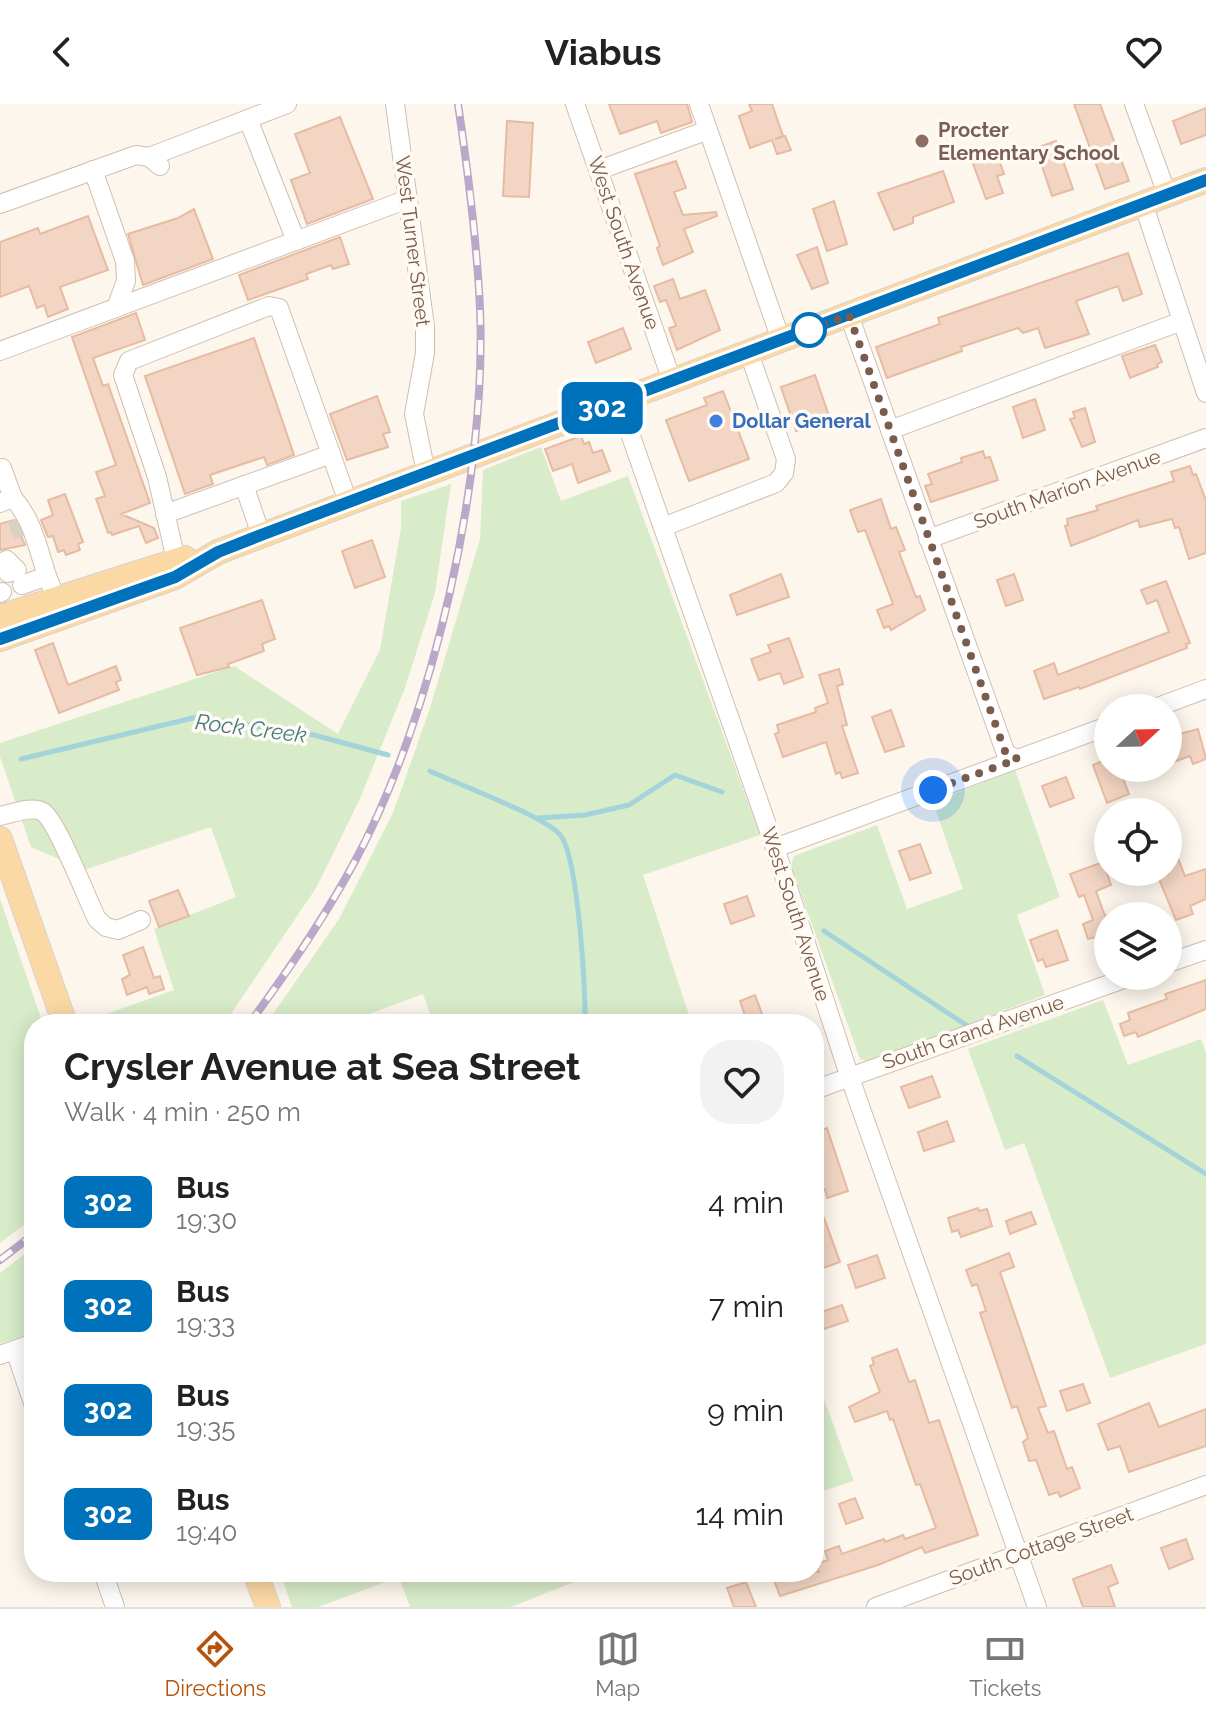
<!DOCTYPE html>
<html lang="en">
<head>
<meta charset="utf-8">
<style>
  :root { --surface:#fff; --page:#f2f2f2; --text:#222; --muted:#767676; --line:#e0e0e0; --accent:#b45309 }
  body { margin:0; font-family:Raleway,sans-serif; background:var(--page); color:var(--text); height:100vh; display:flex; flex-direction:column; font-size:30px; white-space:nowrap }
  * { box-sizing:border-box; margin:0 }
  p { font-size:26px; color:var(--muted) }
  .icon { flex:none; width:44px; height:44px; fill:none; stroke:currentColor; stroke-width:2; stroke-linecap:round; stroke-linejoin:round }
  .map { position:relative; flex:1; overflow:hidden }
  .details { position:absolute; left:24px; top:910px; width:800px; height:568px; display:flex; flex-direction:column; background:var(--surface); border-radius:32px; box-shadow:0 4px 20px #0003 }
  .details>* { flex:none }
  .badge { padding:0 16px; border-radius:12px; font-size:28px; line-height:52px }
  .needle { width:52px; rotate:68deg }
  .buttons { position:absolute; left:1094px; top:590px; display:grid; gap:16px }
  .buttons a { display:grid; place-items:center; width:88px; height:88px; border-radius:50%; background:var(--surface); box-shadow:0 4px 20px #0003; font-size:40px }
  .you { position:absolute; width:40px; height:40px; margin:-20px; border:6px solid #fff; border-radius:50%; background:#1a73e8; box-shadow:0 0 0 12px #1a73e833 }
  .map>.badge { position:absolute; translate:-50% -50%; box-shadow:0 0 0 4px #fff }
  .round { display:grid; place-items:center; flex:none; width:84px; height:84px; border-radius:32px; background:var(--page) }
  .overview { display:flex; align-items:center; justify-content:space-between; height:136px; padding:0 40px }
  h1 { font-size:38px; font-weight:700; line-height:60px }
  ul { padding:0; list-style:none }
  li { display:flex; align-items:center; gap:24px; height:104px; padding:0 40px }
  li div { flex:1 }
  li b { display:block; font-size:30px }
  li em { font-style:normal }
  li .badge { min-width:88px; font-weight:700; text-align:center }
  header { display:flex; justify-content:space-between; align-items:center; height:104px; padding:0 40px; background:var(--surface); font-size:36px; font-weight:700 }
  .tabs { display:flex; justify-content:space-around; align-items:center; height:112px; border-top:2px solid var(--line); background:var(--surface); font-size:22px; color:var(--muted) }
  .tabs a { display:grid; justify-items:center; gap:4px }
  .tabs .selected { color:var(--accent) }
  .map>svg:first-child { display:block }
</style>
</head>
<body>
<header><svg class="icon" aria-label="back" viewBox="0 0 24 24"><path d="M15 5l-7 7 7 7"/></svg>Viabus<svg class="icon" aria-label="heart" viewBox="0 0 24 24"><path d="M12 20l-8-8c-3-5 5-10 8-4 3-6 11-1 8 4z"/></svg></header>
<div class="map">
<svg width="1206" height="1503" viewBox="0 0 1206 1503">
  <rect width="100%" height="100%" fill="#fdf6ec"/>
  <g fill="#d8ecc9">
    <path d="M541,343L561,397L628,372L760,731L643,771L692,920H434L423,890L342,920H266L339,815L393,709L430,604L480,435L483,366Z"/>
    <path d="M451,380L435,489L405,584L359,697L316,784L224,920H93L92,915L174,886L154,825L236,793L211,723L84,766L31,743L0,653V639L234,562L338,630L380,546L401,424V397Z"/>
    <path d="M1015,666L1060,793L1017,811L1045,891L870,958L860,955L791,762L794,752L877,721L907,805L963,785L933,698Z"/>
    <path d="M0,795L43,920H34V1113L0,1139Z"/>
    <path d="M1103,896L1128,961L1201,935L1206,949V1240L1110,1274L1024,1039L1005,1046L968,945Z"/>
    <path d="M34,1143V1228L0,1240V1169Z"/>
    <path d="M814,1268L854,1377L814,1390Z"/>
    <path d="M280,1468H599L511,1503H410L399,1473L318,1503H292Z"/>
  </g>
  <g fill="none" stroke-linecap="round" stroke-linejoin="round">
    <g stroke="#a5d3da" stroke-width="5">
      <path d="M21,655L197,613L314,631L388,651"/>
      <path d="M430,667C455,679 549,714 561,732C578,755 586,887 585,920"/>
      <path d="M538,714L585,711L629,701L675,671L722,688"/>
      <path d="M824,827L969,923"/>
      <path d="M1017,952L1206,1070"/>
    </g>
  </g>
  <g fill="#f3d5c3" stroke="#e6bba3" stroke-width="2">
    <path d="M609,0H687L692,18L661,29L657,17L620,30Z"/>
    <path d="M749,0H772L783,32L775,35L785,32L791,46L777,50L772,36L750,44L739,12L752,7Z"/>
    <path d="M1074,0H1100L1129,77L1105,85Z"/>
    <path d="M1206,4V31L1181,40L1173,17Z"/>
    <path d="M340,13L373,95L307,120L291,76L310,69L295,30Z"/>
    <path d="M507,17L533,19L529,93L503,92Z"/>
    <path d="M1056,37L1073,85L1052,92L1036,44Z"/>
    <path d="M988,48L992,58L999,56L1004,70L997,72L1003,89L986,95L971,54Z"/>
    <path d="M676,57L686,84L674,88L683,111L716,108L717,112L684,125L693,148L663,161L657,144L660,142L635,70Z"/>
    <path d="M943,67L954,98L913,113V119L894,126L878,89Z"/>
    <path d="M834,97L847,140L827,147L813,105Z"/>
    <path d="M194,105L213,155L143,181L128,130L178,114Z"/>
    <path d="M88,112L108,166L60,183L68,205L48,213L44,201L37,204L29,182L0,193V138L38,124L40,130Z"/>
    <path d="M340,133L349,160L333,165L331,161L306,170L308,175L248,196L239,171Z"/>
    <path d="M817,143L828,179L812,185L797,151Z"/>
    <path d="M1128,149L1142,190L1123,197L1118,182L1076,197L1089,230L1045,244L1038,224L1023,229L1018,224L961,243L962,247L887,274L876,243L940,220L938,214Z"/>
    <path d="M673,175L680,195L705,186L720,226L677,246L669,224L676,222L666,196L660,198L654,182Z"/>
    <path d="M136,209L145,236L93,254L103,282L108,280L150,399L121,410L154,424L158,434L146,439L139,422L112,431L111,428L108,429L98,400L96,395L105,392L96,368L116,361L72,233Z"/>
    <path d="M623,224L631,245L596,259L588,238Z"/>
    <path d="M254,234L294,351L267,361L264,353L210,371L213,380L185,390L145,272Z"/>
    <path d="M1155,241L1162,258L1157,260L1158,263L1130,274L1122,252Z"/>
    <path d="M815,271L830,315L796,327L781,283Z"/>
    <path d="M723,287L749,355L689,377L666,316L707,301L704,294Z"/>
    <path d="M377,292L390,328L383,330L388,343L347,356L330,310Z"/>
    <path d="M1035,295L1045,326L1023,334L1013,303Z"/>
    <path d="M1085,304L1095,338L1082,343L1070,315L1075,314L1073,308Z"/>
    <path d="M581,332L584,340L589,338L593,349L602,346L610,367L578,379L572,360L553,367L545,345Z"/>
    <path d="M983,347L985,354L990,353L998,376L931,398L925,382L932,380L928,370L962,358L961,354Z"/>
    <path d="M1190,362L1193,371L1196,370L1206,397V449L1189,455L1179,423L1175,424L1172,415L1140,423L1138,416L1071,442L1065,422L1068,421L1067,415L1098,406L1096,402L1174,377L1171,368Z"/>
    <path d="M65,390L83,438L78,440L80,446L66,451L64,446L58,448L53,432L48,433L41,416L53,411L48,396Z"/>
    <path d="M881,395L891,425L896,423L905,446L899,448L916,493L920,492L925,506L891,526L889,522L884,524L877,506L893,500L865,426L858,428L850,406Z"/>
    <path d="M14,416L25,441L0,446V420Z"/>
    <path d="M372,436L385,473L355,484L342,447Z"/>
    <path d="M781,470L789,493L737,511L730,491Z"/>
    <path d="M1014,470L1023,496L1006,502L997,476Z"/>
    <path d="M1166,477L1190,539L1186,540L1187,544L1080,585L1079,583L1044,595L1034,567L1054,559L1058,571L1169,528L1157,496L1147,500L1141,486Z"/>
    <path d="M262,496L275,535L262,540L264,547L228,560L229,563L197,571L180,524Z"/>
    <path d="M789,534L803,573L784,580L780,569L759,576L751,555L771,548L768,541Z"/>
    <path d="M53,539L68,581L116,562L121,576L116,578L119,586L59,609L35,546Z"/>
    <path d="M839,565L843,580L837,582L847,621L842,622L858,669L842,674L840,668L836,670L826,638L783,653L775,630L779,628L777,621L816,608L815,604L828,599L819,571Z"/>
    <path d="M891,606L904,642L885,648L872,613Z"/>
    <path d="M1198,625L1206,655L1193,660L1190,652L1168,660V633Z"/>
    <path d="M1108,655V664H1119L1129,690L1107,699L1093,661Z"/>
    <path d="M1066,673L1074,694L1050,703L1042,682Z"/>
    <path d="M1168,729L1185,772L1206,765V795L1190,802L1193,810L1176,816L1158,773L1168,770Z"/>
    <path d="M920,740L931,769L910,776L899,747Z"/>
    <path d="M1103,758L1111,781L1096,787L1105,812L1108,811L1107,860L1096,833L1088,835L1083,820L1093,816L1084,791L1079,793L1070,770Z"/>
    <path d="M178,786L189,812L159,823L149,797Z"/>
    <path d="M747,792L754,812L731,820L724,800Z"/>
    <path d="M1057,826L1068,856L1046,863L1043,855L1038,857L1030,836Z"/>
    <path d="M143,843L154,874L160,872L164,885L149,890L147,883L127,891L122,875L130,871L123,851Z"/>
    <path d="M1206,876V905L1138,933L1136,928L1124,932L1120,920L1130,916L1128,909L1167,895L1165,890Z"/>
    <path d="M755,891L764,915L748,920L740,897Z"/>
    <path d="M932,972L940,993L909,1004L901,983Z"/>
    <path d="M947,1017L954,1037L924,1047L918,1028Z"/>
    <path d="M827,1024L848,1087L827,1094L825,1085L814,1088V1029Z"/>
    <path d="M978,1104L979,1107L987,1105L992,1122L961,1133L958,1126L952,1128L948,1114Z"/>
    <path d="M1031,1108L1036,1120L1010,1130L1006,1117Z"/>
    <path d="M824,1114L840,1158L818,1166L814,1154V1118Z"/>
    <path d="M1009,1149L1014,1163L1000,1168L1046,1302L1038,1304L1048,1329L1054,1327L1067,1365L1072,1363L1080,1384L1060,1393L1058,1388L1049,1391L1036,1356L1029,1357L1023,1338L1028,1334L1017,1302L1012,1304L980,1209L986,1207L977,1180L972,1182L966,1166Z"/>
    <path d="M877,1151L885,1174L856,1184L848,1161Z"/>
    <path d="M842,1201L848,1217L824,1225L818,1209Z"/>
    <path d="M897,1245L909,1278L915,1276L929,1319L939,1316L978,1431L925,1449L922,1443L878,1461L780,1492L771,1468H819L816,1460L828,1456L825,1447L839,1442L842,1450L884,1435L885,1438L903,1431L905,1435L936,1424L920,1380L916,1381L893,1315L890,1316L887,1307L855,1318L849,1303L880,1288L870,1262L874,1260L872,1254Z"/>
    <path d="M1083,1280L1090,1299L1067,1307L1060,1287Z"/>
    <path d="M1149,1299L1159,1323L1206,1305V1342L1129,1368L1120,1342L1108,1346L1098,1320Z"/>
    <path d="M855,1394L863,1414L846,1420L839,1400Z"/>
    <path d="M1186,1435L1193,1455L1169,1465L1161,1444Z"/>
    <path d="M1111,1461L1118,1479L1108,1483L1115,1503H1083L1073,1475Z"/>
    <path d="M746,1478L756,1503H734L727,1484Z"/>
  </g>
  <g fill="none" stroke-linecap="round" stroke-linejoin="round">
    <path stroke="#dcd0c4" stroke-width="18" stroke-dasharray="18 9" stroke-linecap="butt" d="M16,415L26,440"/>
    <defs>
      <g id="minor">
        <path d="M395,0L425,223V249L414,310L426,369"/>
        <path d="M575,0L672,277"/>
        <path d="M699,0L781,236"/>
        <path d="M1134,0L1167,90"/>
        <path d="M248,15L296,137"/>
        <path d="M149,53L287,0"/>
        <path d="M93,66L125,157L126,177L116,204"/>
        <path d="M599,66L708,26"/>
        <path d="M1143,99L1206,289"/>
        <path d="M0,100L136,51L149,53L160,62"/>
        <path d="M849,211L1006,650L1018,655"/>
        <path d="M0,247L408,95"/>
        <path d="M619,298L775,744L849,971L1037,1503"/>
        <path d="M890,326L1182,217"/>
        <path d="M244,381L261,431"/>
        <path d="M13,394C33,416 38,445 47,472"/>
        <path d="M0,399L13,394L2,364"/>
        <path d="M165,410L331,350"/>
        <path d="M663,423L776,379L784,369L786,355L749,249"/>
        <path d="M928,435L1206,334"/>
        <path d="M176,456L157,373L123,271L129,257L269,202L279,204L348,398"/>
        <path d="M0,459L7,456L17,466L8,469"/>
        <path d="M22,481L47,472L51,482"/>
        <path d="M0,489L2,488"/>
        <path d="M1155,604L1206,585"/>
        <path d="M0,712C11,710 33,701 43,708C57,717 87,795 97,815L106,823L118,826L141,816"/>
        <path d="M775,744L1108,622"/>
        <path d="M1168,859L1206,846"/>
        <path d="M814,986L1132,872"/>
        <path d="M15,1246L34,1302"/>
        <path d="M0,1251L34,1239"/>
        <path d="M103,1468L115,1503"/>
        <path d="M876,1503L1206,1381"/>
      </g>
      <g id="major">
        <path d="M0,513L185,454"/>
        <path d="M0,535L175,473L218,448L1206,76"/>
        <path d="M0,735L65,920"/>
        <path d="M255,1468L268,1503"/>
      </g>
    </defs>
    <use href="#minor" stroke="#d1beb0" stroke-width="20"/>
    <use href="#major" stroke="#dad1cd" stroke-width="26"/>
    <use href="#minor" stroke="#fff" stroke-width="18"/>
    <use href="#major" stroke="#fbd9a5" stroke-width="24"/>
    <defs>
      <g id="rail">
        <path d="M249,920C288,867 324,815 355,757C434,611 487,372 480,205C477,137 468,68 458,0"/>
        <path d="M0,1156L34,1130"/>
      </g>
    </defs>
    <use href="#rail" stroke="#b9a8c9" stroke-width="8"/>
    <use href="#rail" stroke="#fffaf3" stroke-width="5" stroke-dasharray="15" stroke-linecap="butt"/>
  </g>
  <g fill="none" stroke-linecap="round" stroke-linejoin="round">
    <defs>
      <path id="line" d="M0,535L175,473L218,448L261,431L1206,76"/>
    </defs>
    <use href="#line" stroke="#fff" stroke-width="18"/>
    <use href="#line" stroke="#0072bc" stroke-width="12"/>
    <path stroke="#7a5c4d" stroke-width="8" stroke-dasharray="0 14.4" d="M809,226L803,228L849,211L1006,650L1018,655L933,686"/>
  </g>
  <circle fill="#8d6e63" stroke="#fffaf3" stroke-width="3" cx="922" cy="37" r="8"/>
  <circle fill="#fff" stroke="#0072bc" stroke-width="4" cx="809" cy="226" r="16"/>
  <circle fill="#3f7fe0" stroke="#fffaf3" stroke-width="3" cx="716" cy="317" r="8"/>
  <g text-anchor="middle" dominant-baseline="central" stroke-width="7" stroke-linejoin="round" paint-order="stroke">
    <g font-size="20" font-weight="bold" fill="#785e54" stroke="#fffaf3" text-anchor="start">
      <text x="938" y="26">Procter<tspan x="938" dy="23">Elementary School</tspan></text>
    </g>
    <g font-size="20" fill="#7a5c4d" stroke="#fffaf3">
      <text transform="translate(413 137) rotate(83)">West Turner Street</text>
      <text transform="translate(624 139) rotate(71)">West South Avenue</text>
      <text transform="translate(1067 385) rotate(-20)">South Marion Avenue</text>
      <text transform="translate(796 810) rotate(72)">West South Avenue</text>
      <text transform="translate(973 928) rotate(-19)">South Grand Avenue</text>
      <text transform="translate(1041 1442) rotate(-20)">South Cottage Street</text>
    </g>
    <g font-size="20" font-weight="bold" fill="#366cbe" stroke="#fffaf3" text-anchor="start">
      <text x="732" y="317">Dollar General</text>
    </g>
    <g font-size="22" font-style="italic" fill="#437c86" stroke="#fffaf3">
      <text transform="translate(251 624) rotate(7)">Rock Creek</text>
    </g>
  </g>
</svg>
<div class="buttons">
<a><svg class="needle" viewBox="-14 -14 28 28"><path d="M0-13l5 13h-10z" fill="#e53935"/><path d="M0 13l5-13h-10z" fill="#767676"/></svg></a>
<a><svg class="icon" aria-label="locate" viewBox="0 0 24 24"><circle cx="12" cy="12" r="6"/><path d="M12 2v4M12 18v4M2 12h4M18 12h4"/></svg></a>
<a><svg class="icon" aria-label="layers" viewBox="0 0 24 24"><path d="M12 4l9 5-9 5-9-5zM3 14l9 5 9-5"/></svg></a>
</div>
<div class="you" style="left:933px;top:686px"></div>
<b class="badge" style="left:602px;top:304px;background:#0072bc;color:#fff">302</b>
<section class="details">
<div class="overview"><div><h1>Crysler Avenue at Sea Street</h1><p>Walk · 4 min · 250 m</p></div><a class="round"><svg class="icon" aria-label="heart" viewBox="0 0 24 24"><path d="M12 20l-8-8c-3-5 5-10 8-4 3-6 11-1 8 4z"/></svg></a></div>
<ul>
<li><span class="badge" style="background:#0072bc;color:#fff">302</span><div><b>Bus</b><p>19:30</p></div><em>4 min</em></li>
<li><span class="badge" style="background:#0072bc;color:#fff">302</span><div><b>Bus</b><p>19:33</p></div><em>7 min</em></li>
<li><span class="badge" style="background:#0072bc;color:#fff">302</span><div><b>Bus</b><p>19:35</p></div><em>9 min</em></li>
<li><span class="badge" style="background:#0072bc;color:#fff">302</span><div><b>Bus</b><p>19:40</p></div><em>14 min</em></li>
</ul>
</section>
</div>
<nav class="tabs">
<a class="selected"><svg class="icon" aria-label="directions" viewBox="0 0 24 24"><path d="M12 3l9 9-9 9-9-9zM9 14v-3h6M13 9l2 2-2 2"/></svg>Directions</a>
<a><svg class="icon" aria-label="map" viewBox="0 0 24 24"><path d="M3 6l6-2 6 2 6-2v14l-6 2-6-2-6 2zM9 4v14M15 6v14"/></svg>Map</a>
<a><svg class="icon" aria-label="tickets" viewBox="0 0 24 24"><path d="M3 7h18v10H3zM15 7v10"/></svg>Tickets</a>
</nav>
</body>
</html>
